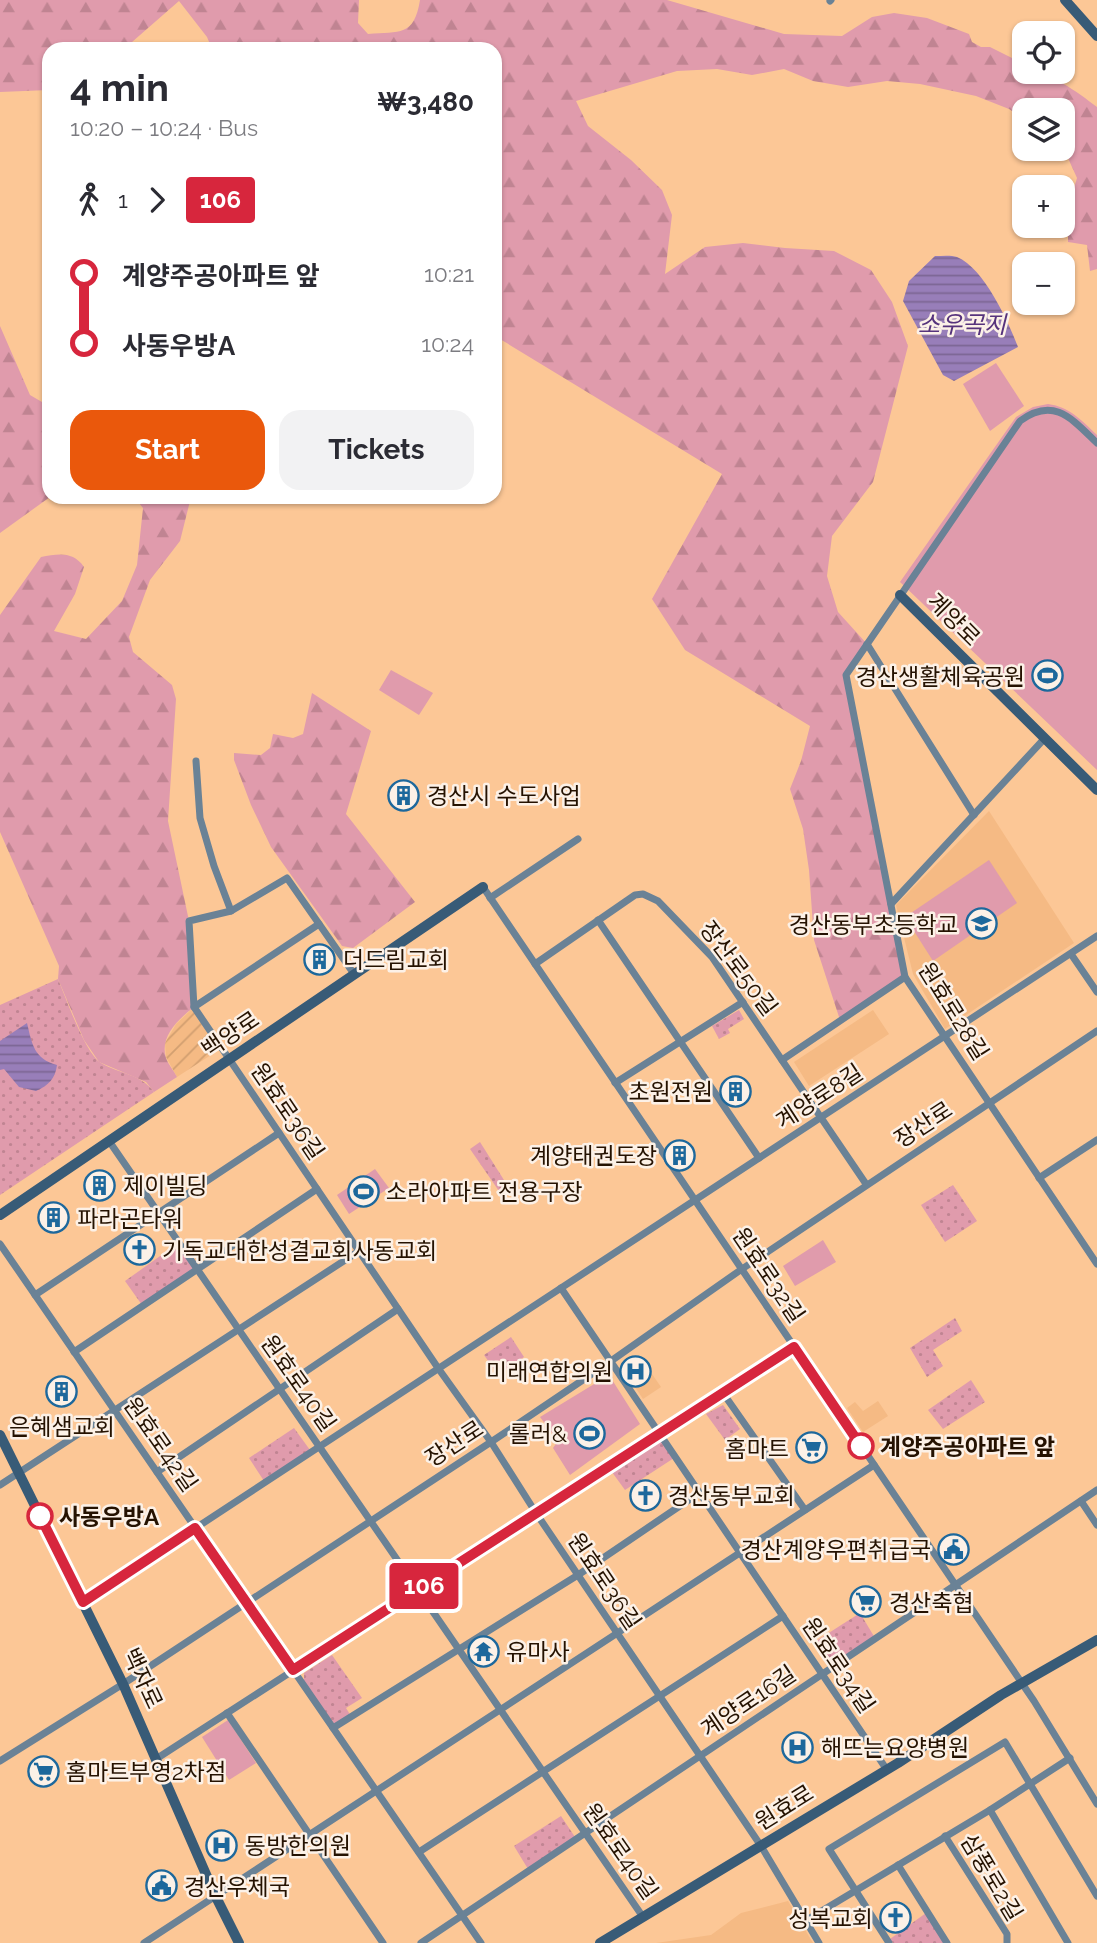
<!DOCTYPE html>
<html lang="en">
<head>
<meta charset="utf-8">
<style>
  :root { --surface:#fff; --page:#f2f2f3; --text:#2b2b33; --muted:#7c7c81; --accent:#ea580c }
  body { margin:0; font-family:Raleway,"Noto Sans KR",sans-serif; background:var(--page); color:var(--text); height:100vh; display:flex; flex-direction:column; font-size:26px; white-space:nowrap }
  * { box-sizing:border-box; margin:0 }
  p { font-size:23px; color:var(--muted) }
  .icon { flex:none; width:38px; height:38px; fill:none; stroke:currentColor; stroke-width:2; stroke-linecap:round; stroke-linejoin:round }
  .map { position:relative; flex:1; overflow:hidden }
  .side { position:absolute; left:42px; top:42px; width:460px; height:462px; display:flex; flex-direction:column; background:var(--surface); border-radius:21px; box-shadow:0 2px 5px #0004 }
  .side>* { flex:none }
  .badge { padding:0 14px; border-radius:5px; font-size:24px; line-height:46px }
  .controls { position:absolute; left:1012px; top:21px; display:grid; gap:14px }
  .controls a { display:grid; place-items:center; width:63px; height:63px; border-radius:14px; background:var(--surface); box-shadow:0 2px 5px #0004; font-size:35px }
  .map>.badge { position:absolute; translate:-50% -50%; box-shadow:0 0 0 4px #fff }
  .legs { display:flex; align-items:center; gap:10px; height:77px; padding:0 28px; font-size:23px }
  .legs p { margin-inline-start:auto }
  .summary { display:flex; align-items:center; justify-content:space-between; height:119px; padding:0 28px }
  h1 { font-size:38px; font-weight:700; line-height:52px }
  .action { display:flex; gap:14px; margin-top:auto; padding:14px 28px }
  .action a { flex:1; height:80px; border-radius:21px; background:var(--accent); color:#fff; font-size:28px; font-weight:700; line-height:80px; text-align:center }
  .action a+a { background:var(--page); color:var(--text) }
  ul { padding:0 28px; list-style:none }
  li { display:flex; align-items:center; gap:24px; height:70px; font-size:26px }
  li i { display:grid; place-items:center; width:10px; height:100%; margin:0 9px; background:currentColor }
  li i::after { content:''; width:18px; height:18px; margin:-9px; border:5px solid; border-radius:50%; background:var(--surface) }
  li p { margin-inline-start:auto }
  li:first-child i { background:linear-gradient(#0000 50%,currentColor 0) }
  li:last-child i { background:linear-gradient(currentColor 50%,#0000 0) }
  .map>svg:first-child { display:block }
</style>
</head>
<body>
<div class="map">
<svg width="1097" height="1943" viewBox="0 0 1097 1943">
  <defs>
    <pattern id="industrial-furrows" width="10" height="10" patternUnits="userSpaceOnUse" patternTransform="scale(1.75)"><rect width="10" height="10" fill="#f5ba84"/><path d="M-1 1l2-2M0 10L10 0M9 11l2-2" fill="none" stroke="#d29f70"/></pattern>
    <pattern id="forest-firs" width="22" height="20" patternUnits="userSpaceOnUse" patternTransform="scale(1.75)"><rect width="22" height="20" fill="#e09bac"/><path d="M5 1l3.5 6h-7zM16 11l3.5 6h-7z" fill="#c08492"/></pattern>
    <pattern id="park-dots" width="8" height="8" patternUnits="userSpaceOnUse" patternTransform="scale(1.75)"><rect width="8" height="8" fill="#e09bac"/><path d="M2 2h.1M6 6h.1" fill="none" stroke="#c08492" stroke-width="1.8" stroke-linecap="round"/></pattern>
    <pattern id="water-rules" width="6" height="5" patternUnits="userSpaceOnUse" patternTransform="scale(1.75)"><rect width="6" height="5" fill="#987eb9"/><path d="M0 2.5h6" fill="none" stroke="#7c6694"/></pattern>
  </defs>
  <rect width="100%" height="100%" fill="#fcc796"/>
  <g fill="#f5ba84">
    <path d="M989,811L1074,943L945,1029L913,974L896,905Z"/>
    <path d="M873,1010L889,1034L809,1086L794,1062Z"/>
    <path d="M645,1364L661,1387L643,1399L627,1375Z"/>
    <path d="M878,1401L888,1416L863,1432L847,1408L855,1402L863,1411Z"/>
    <path d="M788,1901L813,1943H656L711,1935L741,1913Z"/>
  </g>
  <path fill="url(#industrial-furrows)" d="M194,1007L215,1038L211,1055L177,1077L166,1057L165,1043L176,1024Z"/>
  <g fill="#e09bac">
    <path d="M996,363L1024,406L990,431L963,384Z"/>
    <path d="M1048,404C1070,407 1081,420 1097,435V770L900,582L1016,417L1033,407Z"/>
    <path d="M391,670L433,693L419,715L379,690Z"/>
    <path d="M989,860L1017,903L933,961L905,917Z"/>
    <path d="M375,1169L389,1188L349,1214L337,1195Z"/>
    <path d="M823,1240L836,1262L795,1286L783,1266Z"/>
    <path d="M609,1375L640,1424L570,1475L553,1448L558,1441L540,1417Z"/>
    <path d="M228,1720L256,1763L229,1780L202,1737Z"/>
  </g>
  <g fill="url(#forest-firs)">
    <path d="M0,0H359L358,23L368,34C400,31 414,37 420,0H667L784,34L842,36L872,17L894,13L927,18L969,34L972,42L981,47H990L1024,64V72C1051,72 1076,91 1097,107V269L1090,271L1087,245L1068,242V208L1077,178L1068,158L1059,149H1062V110H1024V119L1009,109L976,96L920,84L887,81L848,87L813,81L784,69L752,75L717,69L677,71L576,101L588,126L631,160L662,190L672,215L665,274L705,247L743,243L785,248L834,251L871,270L892,302L908,346L873,482L832,536L827,576L838,612L867,644L846,675L905,977L840,1020L814,940L809,870L803,829L790,789L801,761L810,726L685,650L652,599L722,474L495,336V49H212L207,37L179,1L124,49H49V90L0,92Z"/>
    <path d="M0,326L30,395L42,402L49,401L50,497L0,533Z"/>
    <path d="M134,497H191L180,541L150,580L129,637L133,652L172,685L176,699L168,821L189,921L194,1007C180,1018 159,1036 166,1058C168,1064 174,1071 177,1077L154,1092L146,1082L99,1062L84,1040L58,979L59,966L0,832V615L41,557C58,554 73,551 84,567L75,594L54,631L86,639L122,601L137,565L143,508Z"/>
    <path d="M312,693L371,731L346,814L415,902L353,948L342,946L271,847L251,805L234,760V753L261,755L270,748L273,734L293,738L303,734Z"/>
  </g>
  <g fill="url(#park-dots)">
    <path d="M58,979C66,998 85,1053 101,1063C120,1074 141,1074 154,1092L0,1195V1005Z"/>
    <path d="M739,1010L744,1019L728,1029L730,1033L719,1039L712,1026Z"/>
    <path d="M480,1142L509,1188L501,1194L470,1149Z"/>
    <path d="M953,1185L977,1221L945,1242L921,1205Z"/>
    <path d="M177,1244L195,1268L142,1305L125,1281Z"/>
    <path d="M955,1318L962,1331L933,1350L943,1366L927,1377L910,1348Z"/>
    <path d="M511,1337L524,1357L498,1375L484,1355Z"/>
    <path d="M971,1380L985,1402L943,1429L928,1410Z"/>
    <path d="M723,1405L740,1429L725,1440L706,1414Z"/>
    <path d="M294,1428L310,1450L264,1481L249,1458Z"/>
    <path d="M656,1438L662,1441L674,1458L625,1490L609,1468Z"/>
    <path d="M860,1613L875,1638L833,1663L825,1661L813,1643Z"/>
    <path d="M332,1655L362,1698L346,1708L351,1716L333,1726L304,1681V1673Z"/>
    <path d="M561,1816L575,1837L528,1869L514,1846Z"/>
    <path d="M926,1913L944,1943H893L890,1939Z"/>
  </g>
  <g fill="url(#water-rules)">
    <path d="M935,256C942,256 951,255 957,257C984,268 1008,321 1018,347L954,381L943,375L903,301L909,281Z"/>
    <path d="M27,1023C32,1044 34,1059 57,1065C55,1079 49,1085 36,1091L19,1087L4,1069L0,1070V1041Z"/>
  </g>
  <g fill="none" stroke-linecap="round" stroke-linejoin="round">
    <g stroke="#6a8296" stroke-width="7">
      <path d="M830,1L831,0"/>
      <path d="M1097,443C1072,419 1054,396 1020,421L846,675L905,977L1097,1264"/>
      <path d="M867,644L974,815"/>
      <path d="M196,761L200,818L214,866L231,911"/>
      <path d="M483,887L1034,1701L1097,1804"/>
      <path d="M490,898L578,839"/>
      <path d="M891,904L1045,738"/>
      <path d="M598,920L759,1158"/>
      <path d="M1071,954L1097,992"/>
      <path d="M535,964L635,895L643,894L658,901L712,957L866,1184"/>
      <path d="M354,974L287,878L231,911L189,921L194,1007L438,1368L491,1442L536,1513L761,1846L819,1943"/>
      <path d="M194,1007L319,924"/>
      <path d="M782,1060L905,977"/>
      <path d="M615,1083L743,1002"/>
      <path d="M109,1141L643,1917"/>
      <path d="M1039,1178L1097,1140"/>
      <path d="M0,1244L481,1943"/>
      <path d="M561,1288L887,1770"/>
      <path d="M35,1295L279,1133"/>
      <path d="M74,1352L317,1189"/>
      <path d="M723,1393L805,1510"/>
      <path d="M157,1472L398,1309"/>
      <path d="M0,1485L359,1251"/>
      <path d="M1081,1501L1097,1525"/>
      <path d="M83,1602L1097,936"/>
      <path d="M227,1713L383,1943"/>
      <path d="M333,1728L578,1575L699,1493"/>
      <path d="M156,1759L794,1347"/>
      <path d="M0,1761L123,1684L491,1442L611,1361L742,1269L1097,1031"/>
      <path d="M990,1810L1068,1943"/>
      <path d="M945,1836L1007,1934V1943"/>
      <path d="M419,1852L783,1616"/>
      <path d="M898,1865L947,1943"/>
      <path d="M805,1921L990,1810L1070,1758"/>
      <path d="M144,1943L874,1465"/>
      <path d="M421,1943L1097,1490"/>
      <path d="M889,1943L829,1849L1005,1742L1097,1896"/>
    </g>
    <g stroke="#385b77" stroke-width="10">
      <path d="M1065,0L1097,36"/>
      <path d="M900,595L1097,790"/>
      <path d="M0,1215L483,887"/>
      <path d="M0,1435L123,1684L215,1895L239,1943"/>
      <path d="M600,1943L898,1763L1001,1695L1097,1640"/>
    </g>
  </g>
  <g fill="none" stroke-linecap="round" stroke-linejoin="round">
    <defs>
      <path id="line-1" d="M40,1516L83,1602L195,1528L293,1670L794,1347L861,1446"/>
    </defs>
    <use href="#line-1" stroke="#fff" stroke-width="16"/>
    <use href="#line-1" stroke="#d7263d" stroke-width="10"/>
  </g>
  <defs>
    <symbol id="stadium-ring" viewBox="-11 -11 22 22"><circle r="9.5" fill="#fcf1e7" stroke="#1d689c" stroke-width="1.5"/><path d="M0-5a6.5 5 0 1 0 0 10a6.5 5 0 1 0 0-10ZM-3.5-1.8h7v3.6h-7Z" fill="#1d689c"/></symbol>
    <symbol id="building-ring" viewBox="-11 -11 22 22"><circle r="9.5" fill="#fcf1e7" stroke="#1d689c" stroke-width="1.5"/><path d="M-4-6H4V6H1V3H-1V6H-4ZM-2.5-4.3h1.7v1.8h-1.7ZM.8-4.3h1.7v1.8H.8ZM-2.5-1h1.7V.8h-1.7ZM.8-1h1.7V.8H.8Z" fill="#1d689c"/></symbol>
    <symbol id="school-ring" viewBox="-11 -11 22 22"><circle r="9.5" fill="#fcf1e7" stroke="#1d689c" stroke-width="1.5"/><path d="M0-5L7-2L0 1L-7-2ZM-4 1L0 2.5L4 1V4Q0 6-4 4Z" fill="#1d689c"/></symbol>
    <symbol id="church-ring" viewBox="-11 -11 22 22"><circle r="9.5" fill="#fcf1e7" stroke="#1d689c" stroke-width="1.5"/><path d="M-1.2-6h2.4v3.5h3.3v2.4h-3.3V6h-2.4V-.1h-3.3v-2.4h3.3Z" fill="#1d689c"/></symbol>
    <symbol id="hospital-ring" viewBox="-11 -11 22 22"><circle r="9.5" fill="#fcf1e7" stroke="#1d689c" stroke-width="1.5"/><path d="M-5-5h3v3.5h4V-5h3V5h-3V1.5h-4V5h-3Z" fill="#1d689c"/></symbol>
    <symbol id="supermarket-ring" viewBox="-11 -11 22 22"><circle r="9.5" fill="#fcf1e7" stroke="#1d689c" stroke-width="1.5"/><path d="M-6-5.5h2.5l.6 2H6L4.5 2H-2.5L-4.4-4H-6ZM-1.5 3.2a1.3 1.3 0 1 0 .1 0ZM3 3.2a1.3 1.3 0 1 0 .1 0Z" fill="#1d689c"/></symbol>
    <symbol id="civic-ring" viewBox="-11 -11 22 22"><circle r="9.5" fill="#fcf1e7" stroke="#1d689c" stroke-width="1.5"/><path d="M-.6-6.5H3V-4.5H.6V-3L4-1V1h2V6H-6V1h2V-1L-.6-3ZM-1.2 2.5V6h2.4V2.5Z" fill="#1d689c"/></symbol>
    <symbol id="temple-ring" viewBox="-11 -11 22 22"><circle r="9.5" fill="#fcf1e7" stroke="#1d689c" stroke-width="1.5"/><path d="M0-6L5-2H3V0L6.5 2.5H4V6H1.5V3h-3V6H-4V2.5H-6.5L-3 0V-2H-5Z" fill="#1d689c"/></symbol>
  </defs>
  <g fill-rule="evenodd">
    <use href="#stadium-ring" x="1030" y="658" width="35" height="35"/>
    <use href="#building-ring" x="386" y="778" width="35" height="35"/>
    <use href="#school-ring" x="964" y="906" width="35" height="35"/>
    <use href="#building-ring" x="302" y="942" width="35" height="35"/>
    <use href="#building-ring" x="718" y="1074" width="35" height="35"/>
    <use href="#building-ring" x="662" y="1138" width="35" height="35"/>
    <use href="#building-ring" x="82" y="1168" width="35" height="35"/>
    <use href="#stadium-ring" x="346" y="1174" width="35" height="35"/>
    <use href="#building-ring" x="36" y="1200" width="35" height="35"/>
    <use href="#church-ring" x="122" y="1232" width="35" height="35"/>
    <use href="#hospital-ring" x="618" y="1354" width="35" height="35"/>
    <use href="#building-ring" x="44" y="1374" width="35" height="35"/>
    <use href="#stadium-ring" x="572" y="1416" width="35" height="35"/>
    <use href="#supermarket-ring" x="794" y="1430" width="35" height="35"/>
    <use href="#church-ring" x="628" y="1478" width="35" height="35"/>
    <use href="#civic-ring" x="936" y="1532" width="35" height="35"/>
    <use href="#supermarket-ring" x="848" y="1584" width="35" height="35"/>
    <use href="#temple-ring" x="466" y="1634" width="35" height="35"/>
    <use href="#hospital-ring" x="780" y="1730" width="35" height="35"/>
    <use href="#supermarket-ring" x="26" y="1754" width="35" height="35"/>
    <use href="#hospital-ring" x="204" y="1828" width="35" height="35"/>
    <use href="#civic-ring" x="144" y="1868" width="35" height="35"/>
    <use href="#church-ring" x="878" y="1900" width="35" height="35"/>
  </g>
  <g fill="#fff" stroke="#d7263d" stroke-width="3.5">
    <circle cx="861" cy="1446" r="12"/>
    <circle cx="40" cy="1516" r="12"/>
  </g>
  <g text-anchor="middle" dominant-baseline="central" stroke-width="5" stroke-linejoin="round" paint-order="stroke">
    <g font-size="23" fill="#251201" stroke="#fcf1e7">
      <text transform="translate(954 619) rotate(45)">계양로</text>
      <text transform="translate(739 968) rotate(53)">장산로50길</text>
      <text transform="translate(954 1011) rotate(58)">원효로28길</text>
      <text transform="translate(230 1034) rotate(-34)">백양로</text>
      <text transform="translate(819 1096) rotate(-33)">계양로8길</text>
      <text transform="translate(288 1111) rotate(56)">원효로36길</text>
      <text transform="translate(923 1124) rotate(-33)">장산로</text>
      <text transform="translate(769 1275) rotate(56)">원효로32길</text>
      <text transform="translate(299 1383) rotate(55)">원효로40길</text>
      <text transform="translate(454 1443) rotate(-33)">장산로</text>
      <text transform="translate(161 1444) rotate(55)">원효로42길</text>
      <text transform="translate(605 1581) rotate(56)">원효로36길</text>
      <text transform="translate(839 1665) rotate(56)">원효로34길</text>
      <text transform="translate(143 1678) rotate(65)">백자로</text>
      <text transform="translate(748 1701) rotate(-34)">계양로16길</text>
      <text transform="translate(784 1807) rotate(-32)">원효로</text>
      <text transform="translate(621 1851) rotate(55)">원효로40길</text>
      <text transform="translate(992 1877) rotate(59)">삼풍로2길</text>
    </g>
    <g font-size="23" fill="#251201" stroke="#fcf1e7" text-anchor="start">
      <text x="1025" y="676" text-anchor="end">경산생활체육공원</text>
      <text x="427" y="795">경산시 수도사업</text>
      <text x="958" y="924" text-anchor="end">경산동부초등학교</text>
      <text x="343" y="959">더드림교회</text>
      <text x="713" y="1091" text-anchor="end">초원전원</text>
      <text x="657" y="1155" text-anchor="end">계양태권도장</text>
      <text x="123" y="1185">제이빌딩</text>
      <text x="386" y="1191">소라아파트 전용구장</text>
      <text x="77" y="1218">파라곤타워</text>
      <text x="162" y="1250">기독교대한성결교회사동교회</text>
      <text x="613" y="1371" text-anchor="end">미래연합의원</text>
      <text x="62" y="1426" text-anchor="middle">은혜샘교회</text>
      <text x="567" y="1433" text-anchor="end">롤러&amp;</text>
      <text x="789" y="1448" text-anchor="end">홈마트</text>
      <text x="668" y="1495">경산동부교회</text>
      <text x="931" y="1549" text-anchor="end">경산계양우편취급국</text>
      <text x="889" y="1602">경산축협</text>
      <text x="506" y="1651">유마사</text>
      <text x="821" y="1747">해뜨는요양병원</text>
      <text x="66" y="1771">홈마트부영2차점</text>
      <text x="245" y="1845">동방한의원</text>
      <text x="184" y="1886">경산우체국</text>
      <text x="873" y="1918" text-anchor="end">성복교회</text>
    </g>
    <g font-size="23" font-weight="bold" fill="#251201" stroke="#fcf1e7" text-anchor="start">
      <text x="880" y="1446">계양주공아파트 앞</text>
      <text x="59" y="1516">사동우방A</text>
    </g>
    <g font-size="24" font-style="italic" fill="#56337c" stroke="#fcf1e7">
      <text x="962" y="324">소우곡지</text>
    </g>
  </g>
</svg>
<div class="controls">
<a><svg class="icon" aria-label="locate" viewBox="0 0 24 24"><circle cx="12" cy="12" r="6"/><path d="M12 2v4M12 18v4M2 12h4M18 12h4"/></svg></a>
<a><svg class="icon" aria-label="layers" viewBox="0 0 24 24"><path d="M12 4l9 5-9 5-9-5zM3 14l9 5 9-5"/></svg></a>
<a>+</a>
<a>−</a>
</div>
<b class="badge" style="left:424px;top:1586px;background:#d7263d;color:#fff">106</b>
<section class="side">
<div class="summary"><div><h1>4 min</h1><p>10:20 – 10:24 · Bus</p></div><b>₩3,480</b></div>
<div class="legs"><svg class="icon" aria-label="walk" viewBox="0 0 24 24"><circle cx="13" cy="4" r="2"/><path d="M13 8l-2 6 4 7M11 14l-3 7M7 12l3-4h3l4 4"/></svg>1<svg class="icon" aria-label="forward" viewBox="0 0 24 24"><path d="M9 5l7 7-7 7"/></svg><b class="badge" style="background:#d7263d;color:#fff">106</b></div>
<ul>
<li><i style="color:#d7263d"></i><b>계양주공아파트 앞</b><p>10:21</p></li>
<li><i style="color:#d7263d"></i><b>사동우방A</b><p>10:24</p></li>
</ul>
<div class="action"><a>Start</a><a>Tickets</a></div>
</section>
</div>
</body>
</html>
